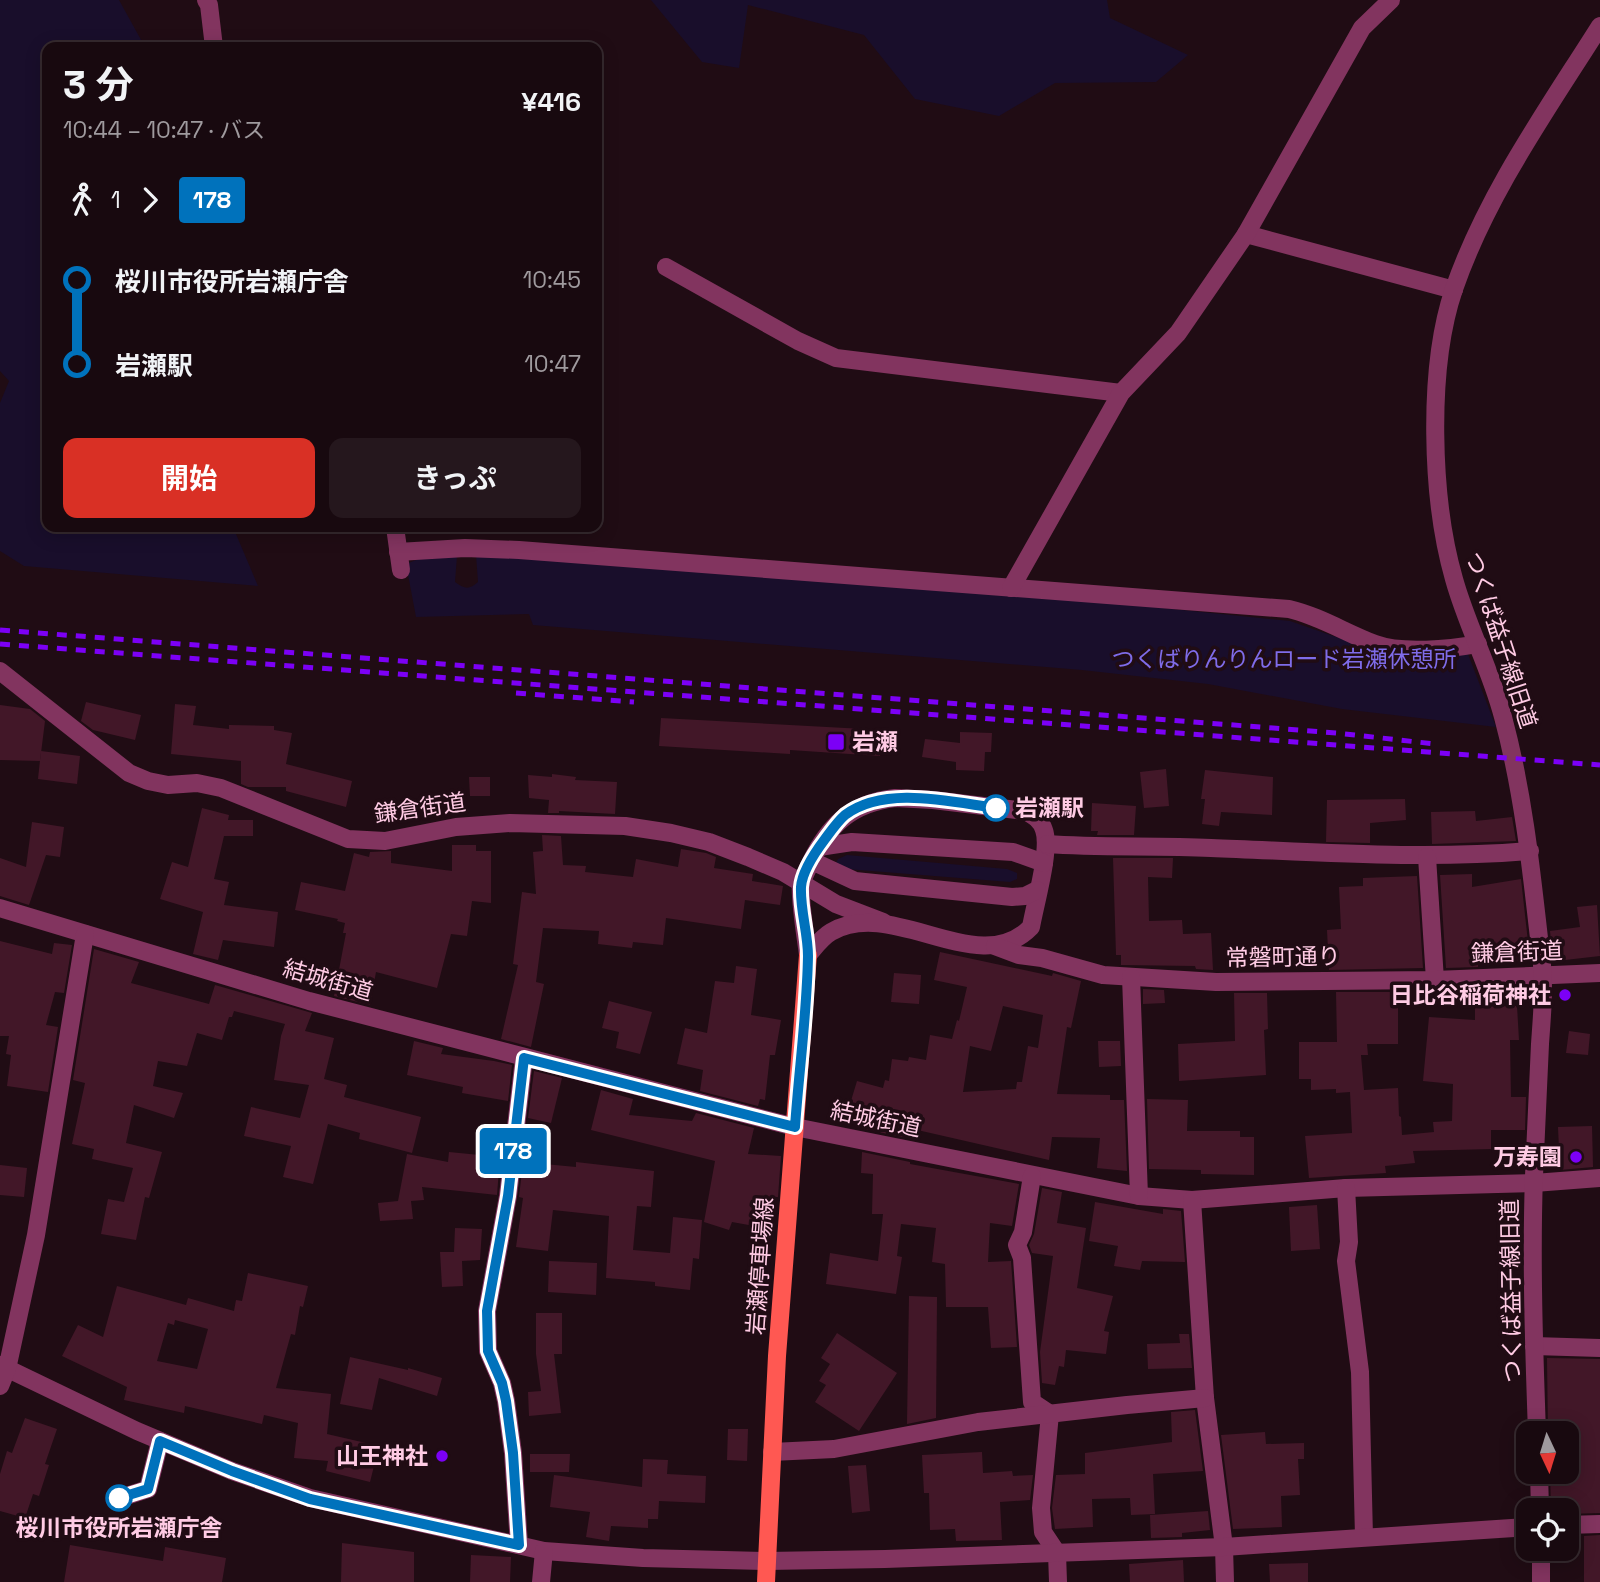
<!DOCTYPE html>
<html lang="ja">
<head>
<meta charset="utf-8">
<style>
  :root { --surface:#18090f; --page:#25171d; --text:#f1f3f6; --muted:#9f9a9e; --line:#362a2f; --accent:#d93025 }
  body { margin:0; font-family:"Space Grotesk","Noto Sans JP",sans-serif; background:var(--page); color:var(--text); height:100vh; display:flex; flex-direction:column; font-size:26px; white-space:nowrap }
  * { box-sizing:border-box; margin:0 }
  p { font-size:23px; color:var(--muted) }
  .icon { flex:none; width:38px; height:38px; fill:none; stroke:currentColor; stroke-width:2; stroke-linecap:round; stroke-linejoin:round }
  .map { position:relative; flex:1; overflow:hidden }
  .drawer { position:absolute; left:42px; top:42px; width:560px; height:490px; display:flex; flex-direction:column; background:var(--surface); border-radius:14px; box-shadow:0 4px 18px #0003,0 0 0 2px var(--line) }
  .drawer>* { flex:none }
  .badge { padding:0 14px; border-radius:5px; font-size:24px; line-height:46px }
  .needle { width:46px; rotate:176deg }
  .controls { position:absolute; left:1516px; top:1421px; display:grid; gap:14px }
  .controls a { display:grid; place-items:center; width:63px; height:63px; border-radius:14px; background:var(--surface); box-shadow:0 4px 18px #0003,0 0 0 2px var(--line); font-size:35px }
  .map>.badge { position:absolute; translate:-50% -50%; box-shadow:0 0 0 4px #fff }
  .legs { display:flex; align-items:center; gap:10px; height:77px; padding:0 21px; font-size:23px }
  .legs p { margin-inline-start:auto }
  .headline { display:flex; align-items:center; justify-content:space-between; height:119px; padding:0 21px }
  h1 { font-size:38px; font-weight:700; line-height:52px }
  .cta { display:flex; gap:14px; margin-top:auto; padding:14px 21px }
  .cta a { flex:1; height:80px; border-radius:14px; background:var(--accent); color:#fff; font-size:28px; font-weight:700; line-height:80px; text-align:center }
  .cta a+a { background:var(--page); color:var(--text) }
  ul { padding:0 21px; list-style:none }
  li { display:flex; align-items:center; gap:24px; height:84px; font-size:26px }
  li i { display:grid; place-items:center; width:10px; height:100%; margin:0 9px; background:currentColor }
  li i::after { content:''; width:18px; height:18px; margin:-9px; border:5px solid; border-radius:50%; background:var(--surface) }
  li p { margin-inline-start:auto }
  li:first-child i { background:linear-gradient(#0000 50%,currentColor 0) }
  li:last-child i { background:linear-gradient(currentColor 50%,#0000 0) }
  .map>svg:first-child { display:block }
</style>
</head>
<body>
<div class="map">
<svg width="1600" height="1582" viewBox="0 0 1600 1582">
  <rect width="100%" height="100%" fill="#200c14"/>
  <g fill="#190e2b">
    <path d="M0,0H119L145,47H47V527H233L258,586L24,566L0,551V403L9,381L0,371Z"/>
    <path d="M651,0H1107L1110,18L1188,55L1156,82L1055,83L999,116L915,99L864,35L748,5L739,68L702,62Z"/>
    <path d="M476,555L1075,599L1290,621L1391,656L1468,654L1496,727L1342,709L1208,684L1082,670L533,625L529,614L416,617L406,564L421,558L457,556L455,582C465,589 469,590 478,582Z"/>
    <path d="M847,855L1007,869L1017,873V879L1010,882L846,869L836,863L838,859Z"/>
  </g>
  <g fill="#421728" fill-rule="evenodd">
    <path d="M86,702L141,715L135,740L93,730L81,721Z"/>
    <path d="M175,704L196,706L193,725L229,729V725L274,726V730L292,733L286,764L352,781L346,807L286,791V787H248L241,784V761L171,754Z"/>
    <path d="M0,705L30,709L45,721L40,761L0,760Z"/>
    <path d="M661,718L864,729L863,739L881,740L880,756L790,750V754L659,746Z"/>
    <path d="M960,732L992,733L991,752H985L984,771L956,770V762L922,757L925,739L960,743Z"/>
    <path d="M41,751L80,756L77,784L38,779Z"/>
    <path d="M1166,769L1169,806L1144,808L1140,772Z"/>
    <path d="M1205,770L1273,777L1272,815L1221,812L1219,826L1202,824L1205,799H1201Z"/>
    <path d="M552,774L576,777L575,780L617,782L615,814L559,811V813H548L549,800L529,798L528,775L552,777Z"/>
    <path d="M469,777H490V796H470Z"/>
    <path d="M1405,799L1406,820L1370,823V843L1326,842L1327,800Z"/>
    <path d="M1092,803L1136,806L1134,835H1097L1098,831H1091Z"/>
    <path d="M202,808L229,815L228,820H253V836H224L214,879L229,882L224,905L278,912L274,947L223,940L218,960L193,954L203,912L160,899L172,862L188,867Z"/>
    <path d="M1475,811L1476,821L1512,817L1516,841L1432,844L1431,812Z"/>
    <path d="M32,822L64,827L60,857L46,855L29,905L0,896V858L26,867Z"/>
    <path d="M542,835L561,836L563,865L586,866L585,872L633,877L636,859L678,867L681,849L706,853L716,857L714,868L753,874L752,881L783,886L780,905L745,900L741,929L666,918L663,945L633,942L632,948L598,944L599,931L543,928L536,982L544,984L531,1047L501,1039L518,965L513,964L522,892L536,894L533,852L543,851Z"/>
    <path d="M452,845H476V851H491V903L472,901L467,936L451,934L437,988L376,972L370,1005L334,996L346,933H343L345,923L337,921L338,919L295,910L301,882L345,891L354,853L369,857L370,852L391,851V863L452,871Z"/>
    <path d="M1113,858H1173L1172,878L1148,877L1149,921L1182,920L1183,934L1211,933L1213,970L1196,969L1195,966L1121,965V955H1116Z"/>
    <path d="M1472,874V887L1521,879L1530,960L1478,965V967L1446,968L1440,875Z"/>
    <path d="M1417,876L1423,968L1329,970L1327,930L1341,929L1339,887L1363,886V878Z"/>
    <path d="M1597,905L1600,956L1565,960V956L1553,958L1550,931L1580,927L1577,907Z"/>
    <path d="M0,941L52,954L54,943L72,945L64,993L55,992L46,1025L58,1027L48,1092L7,1086L11,1055L6,1054L9,1036H0Z"/>
    <path d="M94,949L139,962L131,983L209,1004L215,985L312,1013L305,1031L334,1038L324,1079L347,1085L344,1097L421,1117L412,1153L359,1139L360,1133L328,1124L313,1184L283,1177L291,1146L244,1136L251,1107L300,1118L309,1085L274,1080L281,1036L285,1024L234,1011L232,1017H229L222,1040L197,1033L187,1066L158,1061L153,1086L183,1093L174,1118L134,1105L126,1143L162,1152L149,1198L145,1197L136,1240L101,1234L108,1199L124,1202L133,1168L92,1159L94,1149L72,1144L85,1083L73,1080Z"/>
    <path d="M940,952L1052,976L1053,973L1081,981L1071,1028L1067,1027L1057,1094L1110,1095V1100H1124L1127,1171L1097,1168L1100,1138L1052,1137L1049,1160L913,1129L912,1139L864,1129V1123L856,1121L857,1117L847,1114L857,1081L883,1088L885,1080L889,1081L892,1059L908,1061L909,1057L926,1060L930,1035L952,1039L957,1020L959,1021L967,987L934,980ZM1003,1006L1043,1015L1038,1048L1028,1046L1022,1082H1017L1016,1089L963,1092L970,1046L991,1051Z"/>
    <path d="M736,966L757,969L751,1015L781,1020L775,1055H770L765,1100L760,1099L758,1106L700,1091L703,1070L677,1064L685,1028L707,1033L715,981L734,983Z"/>
    <path d="M894,973L921,975L919,1004L891,1002Z"/>
    <path d="M1143,989L1164,990L1165,1003L1143,1004Z"/>
    <path d="M1336,992H1398V1044H1367L1368,1055H1361L1364,1090L1398,1088L1399,1116L1401,1117L1402,1135L1434,1132L1433,1122L1452,1121L1453,1084L1423,1081L1429,1017L1475,1020V1007L1517,1006L1519,1040H1510L1511,1097H1526L1525,1130H1491V1149L1413,1151L1415,1163L1385,1166L1386,1173L1309,1178L1305,1136L1352,1133L1350,1092L1336,1093V1089L1311,1090V1079H1299V1042H1337Z"/>
    <path d="M1234,993H1267L1268,1029L1264,1030L1266,1075L1179,1081L1178,1044L1235,1041Z"/>
    <path d="M609,1001L652,1012L640,1054L616,1048L619,1032L602,1028Z"/>
    <path d="M1569,1031L1590,1034L1588,1055L1566,1053Z"/>
    <path d="M414,1041L443,1048L441,1054L494,1061L512,1065L508,1101L462,1093L463,1087L407,1075Z"/>
    <path d="M1098,1041H1120L1121,1066L1099,1067Z"/>
    <path d="M534,1071L562,1078L551,1123L528,1118Z"/>
    <path d="M601,1090L633,1099L629,1115L692,1121L696,1113L754,1128L748,1154L781,1156L778,1197H771L766,1228L732,1222L729,1230L704,1222L715,1161L591,1130Z"/>
    <path d="M1147,1099L1188,1100L1187,1131H1240V1137H1254V1175L1201,1174V1170L1149,1169Z"/>
    <path d="M1592,1126L1593,1167L1560,1170L1558,1127Z"/>
    <path d="M449,1152L500,1157L497,1195L422,1187L424,1200L411,1201L413,1219L380,1221L378,1203L398,1201L407,1154L448,1162Z"/>
    <path d="M862,1152L910,1162V1164L1019,1184L1012,1226L990,1223L988,1262L1011,1261L1017,1347L991,1348L988,1307H946L945,1264L932,1262L936,1228L901,1224L897,1256L902,1257L896,1294L826,1284L830,1253L878,1261L883,1214H872L873,1174L861,1173Z"/>
    <path d="M523,1162L576,1167V1162L654,1171L651,1207L637,1206L633,1250L670,1253L673,1217L702,1220L699,1259L693,1258L690,1290L655,1286V1282L606,1278L609,1216L553,1210L548,1251L516,1247L523,1198L519,1197Z"/>
    <path d="M0,1165L27,1168L24,1197L0,1195Z"/>
    <path d="M1042,1188L1062,1192L1057,1223L1086,1228L1077,1288L1113,1296L1104,1331L1109,1332L1106,1354L1066,1350L1064,1367L1059,1366L1055,1385L1042,1383L1040,1352L1053,1256L1032,1253L1029,1245L1034,1234Z"/>
    <path d="M1095,1202L1163,1214V1209L1181,1211L1185,1262L1142,1261L1140,1270L1114,1266L1118,1246L1089,1241Z"/>
    <path d="M1317,1205L1320,1249L1291,1251L1289,1207Z"/>
    <path d="M455,1228L482,1229L480,1260L462,1261L463,1286L442,1287L440,1252H454Z"/>
    <path d="M549,1261L597,1263L596,1295L548,1292Z"/>
    <path d="M248,1273L308,1286L303,1307L300,1306L295,1335L291,1334L276,1388L331,1394L327,1434L379,1446L370,1482L326,1471L328,1461L294,1458L298,1423L264,1415L262,1424L185,1406L184,1413L124,1400L127,1387L62,1356L78,1325L103,1337L117,1286L186,1305L188,1298L234,1311L236,1300L242,1301ZM175,1320L208,1329L197,1369L157,1361L168,1323L174,1325Z"/>
    <path d="M909,1296L937,1297L936,1418L907,1424Z"/>
    <path d="M536,1313H562V1354H554L561,1413L529,1416L528,1392L541,1391L536,1354Z"/>
    <path d="M837,1333L897,1373L859,1431L815,1402L826,1385L819,1381L830,1364L821,1358Z"/>
    <path d="M1179,1334H1189L1192,1368L1148,1369L1147,1344L1180,1343Z"/>
    <path d="M350,1357L408,1370V1368L442,1378L437,1396L379,1378L372,1410L340,1404Z"/>
    <path d="M1547,1358L1600,1359V1513L1566,1514V1510H1551L1550,1472H1566V1433H1548Z"/>
    <path d="M1195,1410L1203,1471L1153,1474L1155,1514L1131,1515L1130,1498L1092,1499L1093,1527L1055,1529L1052,1508L1056,1475L1085,1474V1453L1172,1442L1171,1412Z"/>
    <path d="M25,1418L57,1429L45,1464L49,1465L39,1496L33,1494L25,1518L0,1511V1474L7,1451L12,1453Z"/>
    <path d="M728,1429H748L747,1461L727,1460Z"/>
    <path d="M1265,1432L1266,1444L1304,1443V1459H1298L1300,1495L1281,1496L1282,1527L1233,1529L1221,1435Z"/>
    <path d="M982,1452L983,1473L1012,1471L1013,1476L1033,1475L1030,1500L1000,1502L1002,1540L956,1541L955,1529L930,1530L929,1493H924L922,1455Z"/>
    <path d="M530,1454H570L569,1472H530Z"/>
    <path d="M643,1459L668,1460L667,1474L706,1476L705,1503L659,1501L658,1519H648V1528L611,1526L609,1541L586,1537L590,1512L550,1507L554,1475L642,1487Z"/>
    <path d="M866,1465L870,1511L852,1513L848,1466Z"/>
    <path d="M1208,1511L1210,1530L1182,1533V1537L1151,1538L1150,1515Z"/>
    <path d="M1600,1535V1582H1584V1536Z"/>
    <path d="M342,1543L414,1552V1582H341Z"/>
    <path d="M70,1545L163,1561L165,1547L226,1558L222,1582H64Z"/>
    <path d="M471,1555L511,1557L510,1582H470Z"/>
    <path d="M1183,1560L1184,1582H1130L1129,1564Z"/>
    <path d="M1308,1563V1582H1270L1269,1564Z"/>
  </g>
  <g fill="none" stroke-linecap="round" stroke-linejoin="round">
    <g stroke="#82345f" stroke-width="18">
      <path d="M206,0L209,5L214,47"/>
      <path d="M1246,234L1454,290"/>
      <path d="M666,267L798,341L836,358L1121,393"/>
      <path d="M395,527L401,570"/>
      <path d="M398,552L465,548L519,550L1289,609C1319,616 1346,633 1375,644C1402,654 1450,649 1478,644"/>
      <path d="M1011,588L1121,393L1178,333L1246,234L1362,28L1391,0"/>
      <path d="M0,671L129,773L148,781L168,785L197,783L221,788L348,839L385,841L456,827L510,823L625,826L671,833L709,842L748,857L783,872L836,904L883,922"/>
      <path d="M895,798L933,800L1025,811C1034,816 1041,820 1044,830C1051,849 1035,904 1031,927C979,981 893,896 831,932C822,937 815,947 808,955C806,939 799,897 801,884C803,878 807,870 810,864C828,825 852,803 895,798Z"/>
      <path d="M1047,844C1102,848 1156,845 1211,848C1318,852 1424,860 1530,851"/>
      <path d="M819,847L852,842L1013,852L1044,863"/>
      <path d="M1427,857L1435,980"/>
      <path d="M812,861L855,881L1012,897L1025,896L1037,890"/>
      <path d="M0,908L309,1001L795,1127L1139,1196L1192,1200L1346,1188L1534,1183L1600,1178"/>
      <path d="M995,946L1019,955L1042,958L1103,975L1216,982L1435,980L1600,973"/>
      <path d="M1131,977L1139,1196"/>
      <path d="M1032,1176L1023,1232L1017,1245L1022,1258L1032,1402L1050,1414L1041,1508L1043,1532L1057,1553L1058,1582"/>
      <path d="M1346,1188L1349,1242L1346,1261L1360,1372L1364,1537"/>
      <path d="M1192,1200L1205,1398L1224,1547L1225,1582"/>
      <path d="M1534,1346L1600,1348"/>
      <path d="M0,1365L137,1431L232,1471L310,1498L544,1551L643,1558L767,1561L885,1559L1224,1547L1528,1527"/>
      <path d="M0,1386L7,1369L36,1235L85,934"/>
      <path d="M1537,1433C1534,1348 1531,1262 1534,1176C1536,1132 1538,1088 1540,1044C1542,1015 1545,985 1541,956C1532,876 1524,795 1503,717C1491,670 1467,626 1454,579C1431,499 1427,368 1454,289C1487,194 1547,110 1600,26"/>
      <path d="M772,1452L834,1449L978,1422L1127,1405L1205,1398"/>
      <path d="M1539,1472L1540,1510"/>
      <path d="M117,1499L148,1489L160,1441"/>
      <path d="M1566,1525L1600,1524"/>
      <path d="M519,1545L513,1453L506,1401L502,1383L488,1351L487,1311L508,1196L524,1058"/>
      <path d="M1541,1549V1582"/>
      <path d="M541,1582L544,1551"/>
    </g>
    <path stroke="#ff5852" stroke-width="18" d="M766,1582L777,1356L808,955"/>
    <g stroke="#7c00f6" stroke-width="5" stroke-dasharray="10 9" stroke-linecap="butt">
      <path d="M0,630L1337,733L1435,744"/>
      <path d="M0,644L1600,765"/>
      <path d="M516,693L634,702"/>
    </g>
  </g>
  <g fill="none" stroke-linecap="round" stroke-linejoin="round">
    <defs>
      <path id="line-1" d="M119,1498L148,1489L160,1441L232,1471L310,1499L519,1545L513,1453L506,1401L502,1383L488,1351L487,1311L508,1196L524,1058L795,1127C799,1070 807,1013 808,956C808,933 800,910 801,887C802,872 816,851 825,839C831,831 837,822 845,815C885,785 951,802 996,808"/>
    </defs>
    <use href="#line-1" stroke="#fff" stroke-width="16"/>
    <use href="#line-1" stroke="#0072bc" stroke-width="10"/>
  </g>
  <g fill="#7c00f6" stroke="#200c14" stroke-width="2.5">
    <rect x="827" y="733" width="18" height="18" rx="3.5"/>
    <circle cx="1565" cy="995" r="7"/>
    <circle cx="1576" cy="1157" r="7"/>
    <circle cx="442" cy="1456" r="7"/>
  </g>
  <g fill="#fff" stroke="#0072bc" stroke-width="3.5">
    <circle cx="996" cy="808" r="12"/>
    <circle cx="119" cy="1498" r="12"/>
  </g>
  <g text-anchor="middle" dominant-baseline="central" stroke-width="7" stroke-linejoin="round" paint-order="stroke">
    <g font-size="23" fill="#ffcbe4" stroke="#200c14">
      <text transform="translate(1501 640) rotate(72)">つくば益子線旧道</text>
      <text transform="translate(420 808) rotate(-8)">鎌倉街道</text>
      <text transform="translate(1517 952) rotate(-2)">鎌倉街道</text>
      <text transform="translate(1283 957) rotate(-1)">常磐町通り</text>
      <text transform="translate(328 980) rotate(16)">結城街道</text>
      <text transform="translate(876 1119) rotate(12)">結城街道</text>
      <text transform="translate(760 1266) rotate(-86)">岩瀬停車場線</text>
      <text transform="translate(1511 1291) rotate(-91)">つくば益子線旧道</text>
    </g>
    <g font-size="23" fill="#7f6ce9" stroke="#200c14">
      <text x="1284" y="659">つくばりんりんロード岩瀬休憩所</text>
    </g>
    <g font-size="23" font-weight="bold" fill="#ffcbe4" stroke="#200c14" text-anchor="end">
      <text x="852" y="742" text-anchor="start">岩瀬</text>
      <text x="1551" y="995">日比谷稲荷神社</text>
      <text x="1562" y="1157">万寿園</text>
      <text x="428" y="1456">山王神社</text>
    </g>
    <g font-size="23" font-weight="bold" fill="#ffcbe4" stroke="#200c14" text-anchor="start">
      <text x="1015" y="808">岩瀬駅</text>
      <text x="119" y="1528" text-anchor="middle">桜川市役所岩瀬庁舎</text>
    </g>
  </g>
</svg>
<div class="controls">
<a><svg class="needle" viewBox="-14 -14 28 28"><path d="M0-13l5 13h-10z" fill="#e53935"/><path d="M0 13l5-13h-10z" fill="#9f9a9e"/></svg></a>
<a><svg class="icon" aria-label="locate" viewBox="0 0 24 24"><circle cx="12" cy="12" r="6"/><path d="M12 2v4M12 18v4M2 12h4M18 12h4"/></svg></a>
</div>
<b class="badge" style="left:513px;top:1151px;background:#0072bc;color:#fff">178</b>
<section class="drawer">
<div class="headline"><div><h1>3 分</h1><p>10:44 – 10:47 · バス</p></div><b>¥416</b></div>
<div class="legs"><svg class="icon" aria-label="walk" viewBox="0 0 24 24"><circle cx="13" cy="4" r="2"/><path d="M13 8l-2 6 4 7M11 14l-3 7M7 12l3-4h3l4 4"/></svg>1<svg class="icon" aria-label="forward" viewBox="0 0 24 24"><path d="M9 5l7 7-7 7"/></svg><b class="badge" style="background:#0072bc;color:#fff">178</b></div>
<ul>
<li><i style="color:#0072bc"></i><b>桜川市役所岩瀬庁舎</b><p>10:45</p></li>
<li><i style="color:#0072bc"></i><b>岩瀬駅</b><p>10:47</p></li>
</ul>
<div class="cta"><a>開始</a><a>きっぷ</a></div>
</section>
</div>
</body>
</html>
